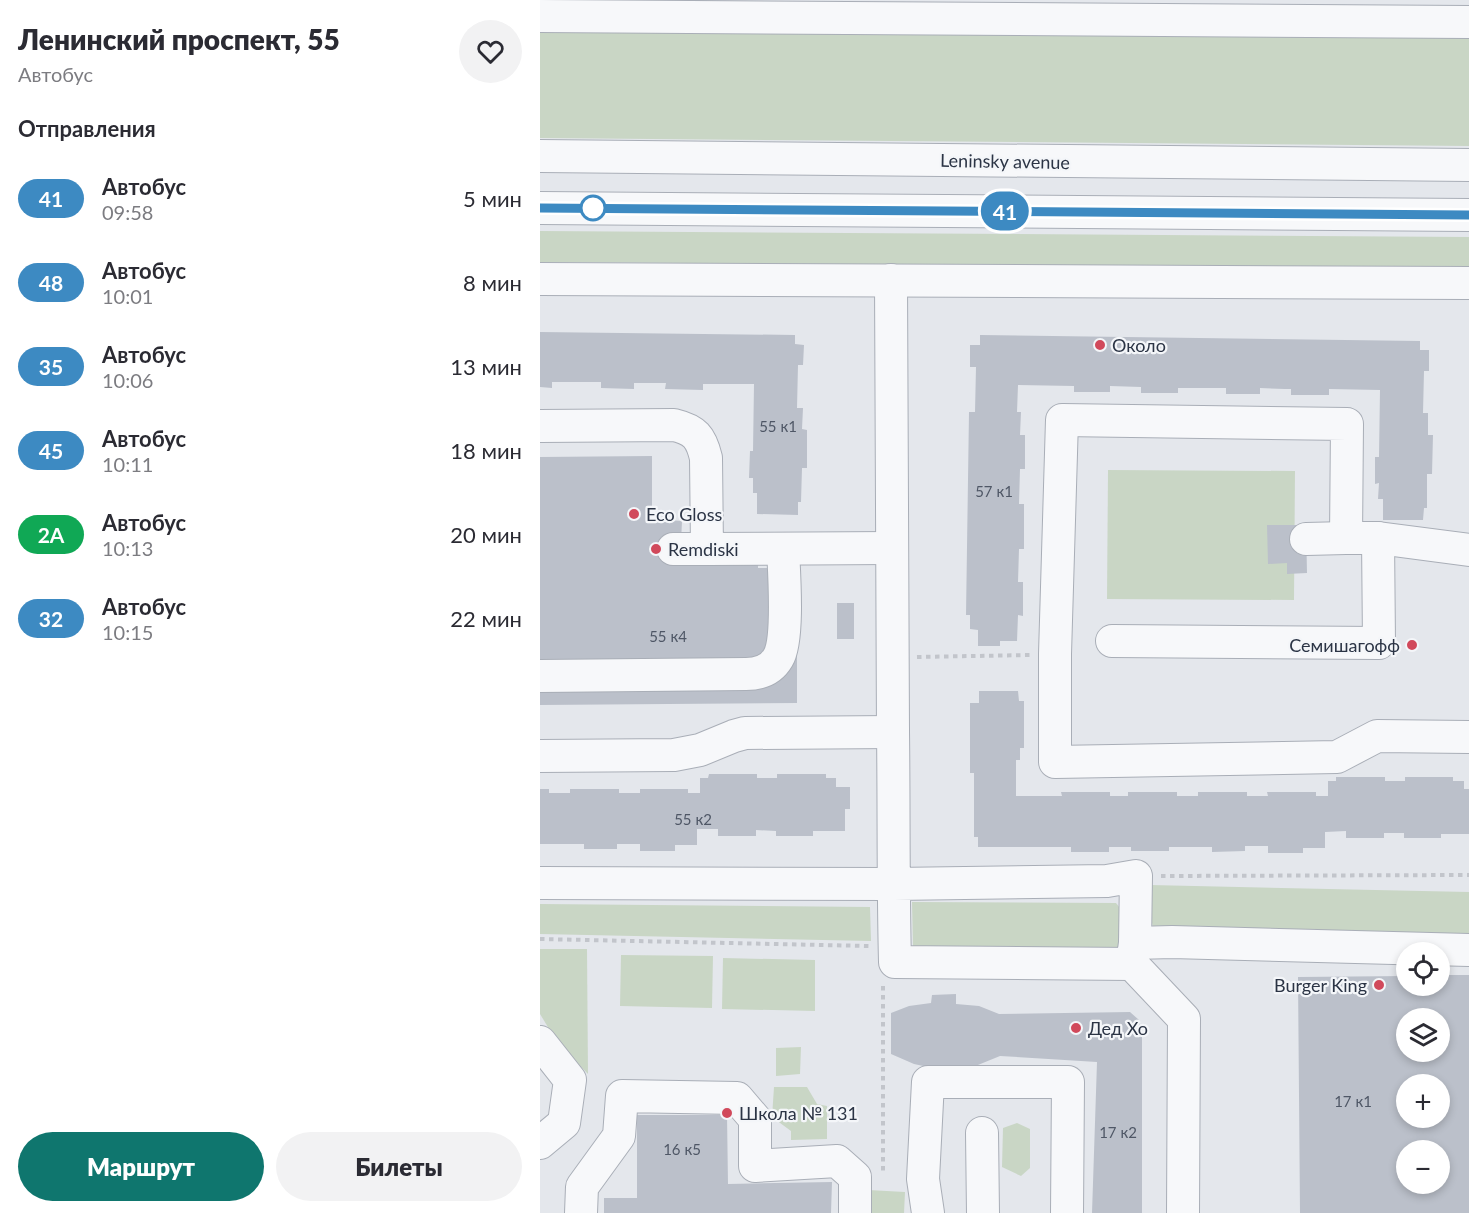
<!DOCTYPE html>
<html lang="ru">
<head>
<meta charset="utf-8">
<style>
  :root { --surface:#fff; --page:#f2f2f3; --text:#2b2b33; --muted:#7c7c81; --accent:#0f766e }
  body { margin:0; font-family:Lato,sans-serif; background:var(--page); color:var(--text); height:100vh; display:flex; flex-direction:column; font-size:22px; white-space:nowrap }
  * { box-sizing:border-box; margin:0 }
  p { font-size:20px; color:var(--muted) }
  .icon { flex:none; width:33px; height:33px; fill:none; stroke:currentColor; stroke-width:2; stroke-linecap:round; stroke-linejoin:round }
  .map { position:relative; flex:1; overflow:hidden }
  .side { display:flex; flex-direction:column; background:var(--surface); width:540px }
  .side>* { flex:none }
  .badge { padding:0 12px; border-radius:20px; font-size:21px; line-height:39px }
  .tools { position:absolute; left:856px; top:942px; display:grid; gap:12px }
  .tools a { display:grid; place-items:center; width:54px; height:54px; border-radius:50%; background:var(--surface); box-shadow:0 3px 9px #0003; font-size:30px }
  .map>.badge { position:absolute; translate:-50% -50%; box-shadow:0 0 0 3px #fff }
  h2 { padding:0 18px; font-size:22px; line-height:54px }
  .round { display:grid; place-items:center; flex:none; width:63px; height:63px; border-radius:32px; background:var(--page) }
  .summary { display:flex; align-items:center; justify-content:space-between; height:102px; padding:0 18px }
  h1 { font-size:28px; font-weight:800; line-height:45px }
  .primary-button { display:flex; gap:12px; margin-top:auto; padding:12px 18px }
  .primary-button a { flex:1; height:69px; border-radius:36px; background:var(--accent); color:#fff; font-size:24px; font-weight:800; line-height:69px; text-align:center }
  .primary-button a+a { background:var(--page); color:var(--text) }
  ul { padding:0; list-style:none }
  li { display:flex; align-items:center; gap:18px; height:84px; padding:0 18px }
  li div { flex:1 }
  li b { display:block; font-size:22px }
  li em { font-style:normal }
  li .badge { min-width:66px; font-weight:700; text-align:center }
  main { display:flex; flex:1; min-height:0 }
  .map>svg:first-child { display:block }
</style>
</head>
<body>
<main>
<section class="side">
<div class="summary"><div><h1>Ленинский проспект, 55</h1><p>Автобус</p></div><a class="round"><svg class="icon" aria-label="heart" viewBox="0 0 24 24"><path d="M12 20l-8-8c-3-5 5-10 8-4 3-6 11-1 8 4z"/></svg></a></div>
<h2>Отправления</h2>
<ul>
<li><span class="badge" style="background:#3d8ac2;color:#fff">41</span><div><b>Автобус</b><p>09:58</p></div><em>5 мин</em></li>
<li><span class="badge" style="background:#3d8ac2;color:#fff">48</span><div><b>Автобус</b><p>10:01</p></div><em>8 мин</em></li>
<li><span class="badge" style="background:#3d8ac2;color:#fff">35</span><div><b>Автобус</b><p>10:06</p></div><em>13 мин</em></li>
<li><span class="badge" style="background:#3d8ac2;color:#fff">45</span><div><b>Автобус</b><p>10:11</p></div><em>18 мин</em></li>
<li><span class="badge" style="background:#10a855;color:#fff">2А</span><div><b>Автобус</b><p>10:13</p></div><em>20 мин</em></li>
<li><span class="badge" style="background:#3d8ac2;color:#fff">32</span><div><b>Автобус</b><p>10:15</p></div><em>22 мин</em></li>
</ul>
<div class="primary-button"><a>Маршрут</a><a>Билеты</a></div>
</section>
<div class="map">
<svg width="929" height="1213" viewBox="0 0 929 1213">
  <rect width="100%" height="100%" fill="#e4e7ec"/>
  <g fill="#c9d6c5">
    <path d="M0,26L929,30V146L0,138Z"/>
    <path d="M0,231L929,237V268L0,262Z"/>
    <path d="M568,470L755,471L754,600L567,599Z"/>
    <path d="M610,885L929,892V941L614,935L610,910Z"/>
    <path d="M372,902L576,903L584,913L581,951L373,948Z"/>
    <path d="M0,904L330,907L331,941L0,934Z"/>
    <path d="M0,949H47L48,1074L17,1042L0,1014Z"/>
    <path d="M81,955L173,956L172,1008L80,1006Z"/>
    <path d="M183,958L275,960V1011L182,1009Z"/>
    <path d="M261,1047L260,1074L236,1076V1048Z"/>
    <path d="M234,1087H267L277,1104L287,1106V1139L251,1140V1131L232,1117Z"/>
    <path d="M477,1123L490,1129V1168L481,1176L462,1167L463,1128Z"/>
    <path d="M328,1190L365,1192L364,1213H328Z"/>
  </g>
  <g fill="#bbc0ca" fill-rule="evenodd">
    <path d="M0,332L255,335V344L264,345L263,365H258L257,408H263L262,429L267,430V468H262L261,502H258V515L217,514V493H213V478H209L210,451H213L214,384H163V390L125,389L126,383H94V389L61,388V382H12V388L0,387Z"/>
    <path d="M440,335L880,341V350H889V371H884L883,413H888V435H893L892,474H887V508H884L883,520H843V499H838L839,483L835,484V457H839L840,390L789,389V395H751V389H745L720,388V394H686V388H638V393H601V387L570,386V392H534V386L478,385L477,412H481L480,435H485V469H480L479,504H484V549H479L478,582H483V616L478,615L477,641H460V646H438V630L430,629V615H426L429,412H435L436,367H430V345H440Z"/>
    <path d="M112,456V519L142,521L140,563L218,562V568H257V703L0,705V457Z"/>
    <path d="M727,525H766L767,573L747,574V563L728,564Z"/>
    <rect x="297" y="603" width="17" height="36"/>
    <path d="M439,691H478L479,701H484V748H480V760H476V796H522L521,792H570V796H588V792H637V796H658V792H707V796H728L727,792H776V796H788V781H796V777H845V781H865V777H913V781H924V789H929V834H901V838H864V833H844V838H806V831L785,832V848H763V853H728V846H705V851L672,852V847H629V851H591V847H569V852H531V847H438V837H434V773H430V703H439Z"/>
    <path d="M169,774H217V778H237V774H286V778H296V787H310V809H305V831H273V836H236V831L216,830V836H178V829H157V845H135V851H100V844H77V849H44V844H0V789H9V793H30V789H79V793H100V789H148V793H160V778H168Z"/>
    <path d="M900,975H929V1213H760L758,977L867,976V986H900ZM867,1018H900V1052H867ZM867,1084H900V1118H867ZM867,1150H900V1184H867Z"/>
    <path d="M416,994V1004L439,1006L459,1014L590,1012L599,1020L602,1031V1213H552L557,1062L460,1056L433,1067L402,1070L374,1064L351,1054V1013L369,1006L391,1003L392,995Z"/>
    <path d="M97,1115H187L188,1184L292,1182L291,1213H64V1198H97Z"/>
  </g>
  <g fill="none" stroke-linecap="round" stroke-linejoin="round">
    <defs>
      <g id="minor">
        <path d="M0,16L929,22"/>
        <path d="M0,156L929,165"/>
        <path d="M0,208L929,215"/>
        <path d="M0,279L929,283"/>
        <path d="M0,426L134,425C155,430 161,437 166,458L167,549L352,548"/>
        <path d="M766,539L806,538"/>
        <path d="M133,549H167"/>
        <path d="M929,550L838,538H806L807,424L522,420L515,654V762L797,757L837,736L929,737"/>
        <path d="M572,641L839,643L838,538"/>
        <path d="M0,676L206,674C219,674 231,670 238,658C249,640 244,572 243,549"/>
        <path d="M0,756L134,755L160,750L194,736L205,733L353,732"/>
        <path d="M0,883L354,884L567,881L596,876L595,943L592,964L355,962C353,886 354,809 353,732L351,280"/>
        <path d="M595,943L632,942L929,950"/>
        <path d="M592,964L644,1019L643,1213"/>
        <path d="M0,1042L30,1080L24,1123L0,1143"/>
        <path d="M442,1133L443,1213"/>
        <path d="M41,1213L42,1187L79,1136L82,1096L197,1098L215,1119V1166L297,1161L315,1177V1213"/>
        <path d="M388,1213L383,1179L388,1082H528L527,1213"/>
      </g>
    </defs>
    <use href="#minor" stroke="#a9aeb7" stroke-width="34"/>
    <g stroke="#c2c5cb" stroke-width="4" stroke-dasharray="4.5 4.5" stroke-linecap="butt">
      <path d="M377,657L490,655"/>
      <path d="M621,876L929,875"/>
      <path d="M0,939L329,946"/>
      <path d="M343,986V1174"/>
    </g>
    <use href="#minor" stroke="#f7f8fa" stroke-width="32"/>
  </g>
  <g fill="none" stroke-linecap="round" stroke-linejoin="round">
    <defs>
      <path id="line" d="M0,208L929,215"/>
    </defs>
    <use href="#line" stroke="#fff" stroke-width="14"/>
    <use href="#line" stroke="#3d8ac2" stroke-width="9"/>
  </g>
  <circle fill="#fff" stroke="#3d8ac2" stroke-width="3" cx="53" cy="208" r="12"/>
  <g fill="#d1495b" stroke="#f4f6f9" stroke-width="2">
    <circle cx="560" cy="345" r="6"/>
    <circle cx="94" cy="514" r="6"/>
    <circle cx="116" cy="549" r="6"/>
    <circle cx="872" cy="645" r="6"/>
    <circle cx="839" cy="985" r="6"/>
    <circle cx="536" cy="1028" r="6"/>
    <circle cx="187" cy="1113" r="6"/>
  </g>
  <g text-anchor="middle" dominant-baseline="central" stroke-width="4.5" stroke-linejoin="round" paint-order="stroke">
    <g font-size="15" fill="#4f5766">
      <text x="238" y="426">55 к1</text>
      <text x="454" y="491">57 к1</text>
      <text x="128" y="636">55 к4</text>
      <text x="153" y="819">55 к2</text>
      <text x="813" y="1101">17 к1</text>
      <text x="578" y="1132">17 к2</text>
      <text x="142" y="1149">16 к5</text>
    </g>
    <g font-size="18" fill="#2b3445" stroke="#f4f6f9">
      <text transform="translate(465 161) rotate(1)">Leninsky avenue</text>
    </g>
    <g font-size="18" fill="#2b3445" stroke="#f4f6f9" text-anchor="start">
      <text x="572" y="345">Около</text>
      <text x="106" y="514">Eco Gloss</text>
      <text x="128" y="549">Remdiski</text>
      <text x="860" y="645" text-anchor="end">Семишагофф</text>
      <text x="827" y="985" text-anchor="end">Burger King</text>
      <text x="548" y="1028">Дед Хо</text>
      <text x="199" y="1113">Школа № 131</text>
    </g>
  </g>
</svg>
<div class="tools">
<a><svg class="icon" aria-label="locate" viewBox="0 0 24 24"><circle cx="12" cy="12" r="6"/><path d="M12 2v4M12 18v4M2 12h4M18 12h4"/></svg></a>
<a><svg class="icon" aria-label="layers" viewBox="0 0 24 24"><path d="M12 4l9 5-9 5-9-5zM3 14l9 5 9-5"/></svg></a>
<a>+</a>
<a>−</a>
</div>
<b class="badge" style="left:465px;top:211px;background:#3d8ac2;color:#fff">41</b>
</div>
</main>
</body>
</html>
